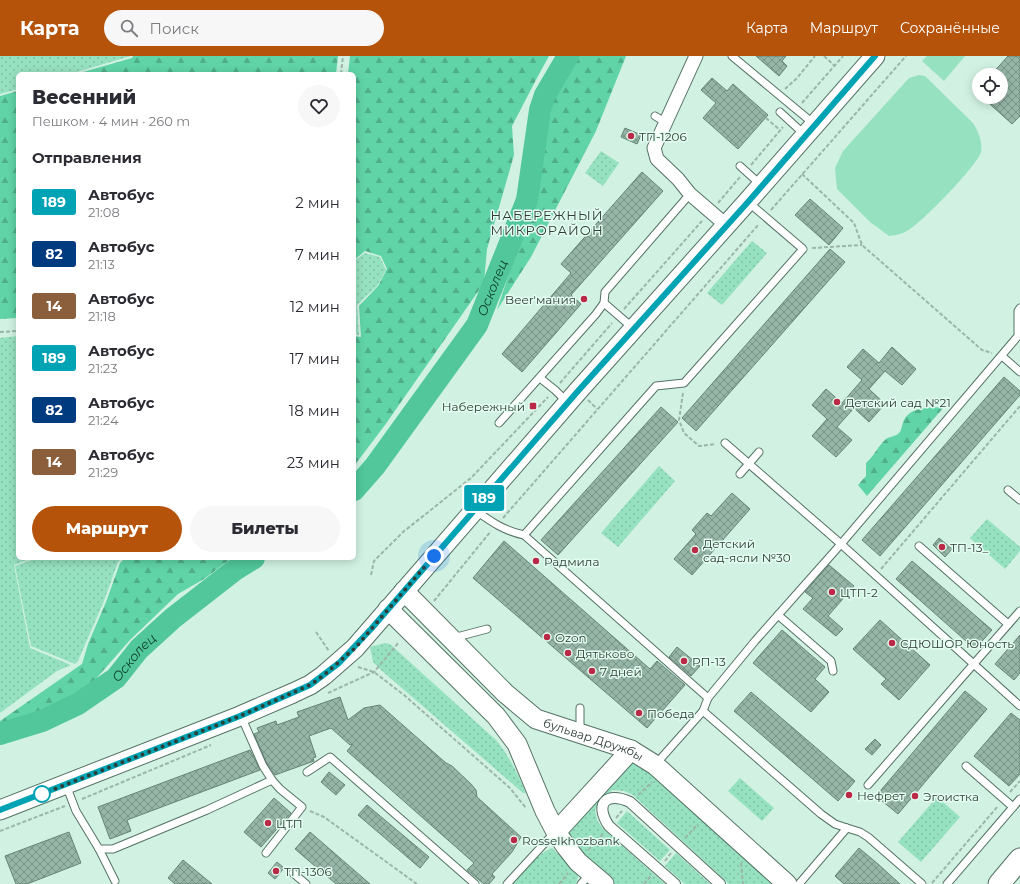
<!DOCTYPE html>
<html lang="ru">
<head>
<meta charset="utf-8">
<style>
  :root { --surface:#fff; --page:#f7f7f7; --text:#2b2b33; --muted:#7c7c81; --accent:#b45309 }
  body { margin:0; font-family:Montserrat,sans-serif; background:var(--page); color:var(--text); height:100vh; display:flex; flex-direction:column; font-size:15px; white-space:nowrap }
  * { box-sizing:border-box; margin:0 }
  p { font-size:13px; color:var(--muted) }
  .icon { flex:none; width:22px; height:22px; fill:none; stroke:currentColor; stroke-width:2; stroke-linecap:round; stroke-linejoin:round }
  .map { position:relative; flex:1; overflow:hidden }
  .drawer { position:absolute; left:16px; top:16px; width:340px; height:488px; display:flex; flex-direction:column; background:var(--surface); border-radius:6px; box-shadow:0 2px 10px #0003 }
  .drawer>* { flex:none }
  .badge { padding:0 8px; border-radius:3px; font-size:14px; line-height:26px }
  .controls { position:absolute; left:972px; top:12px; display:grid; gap:8px }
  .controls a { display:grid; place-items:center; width:36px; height:36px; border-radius:50%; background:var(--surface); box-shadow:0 2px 10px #0003; font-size:20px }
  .you { position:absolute; width:20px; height:20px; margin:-10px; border:3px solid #fff; border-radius:50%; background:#1a73e8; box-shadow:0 0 0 6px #1a73e833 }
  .map>.badge { position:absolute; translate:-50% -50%; box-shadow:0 0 0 2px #fff }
  h2 { padding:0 16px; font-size:15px; line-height:36px }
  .round { display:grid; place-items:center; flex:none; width:42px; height:42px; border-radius:21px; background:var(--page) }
  .head { display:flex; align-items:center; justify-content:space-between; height:68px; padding:0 16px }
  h1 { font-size:19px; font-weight:800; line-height:30px }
  .primary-button { display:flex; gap:8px; margin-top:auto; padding:8px 16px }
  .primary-button a { flex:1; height:46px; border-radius:24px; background:var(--accent); color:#fff; font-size:16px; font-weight:800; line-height:46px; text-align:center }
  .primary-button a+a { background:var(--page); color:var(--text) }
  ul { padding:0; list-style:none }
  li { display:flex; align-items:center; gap:12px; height:52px; padding:0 16px }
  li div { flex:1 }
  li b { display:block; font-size:15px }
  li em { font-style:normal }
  li .badge { min-width:44px; font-weight:700; text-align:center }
  header { display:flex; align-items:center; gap:24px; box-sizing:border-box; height:56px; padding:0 20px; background:var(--accent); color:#fff }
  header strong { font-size:19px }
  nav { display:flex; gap:22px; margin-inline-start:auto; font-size:14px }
  .search { width:280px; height:36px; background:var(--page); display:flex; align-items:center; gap:10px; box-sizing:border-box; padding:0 14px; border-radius:22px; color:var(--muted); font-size:15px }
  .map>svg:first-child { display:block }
</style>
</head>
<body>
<header>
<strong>Карта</strong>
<div class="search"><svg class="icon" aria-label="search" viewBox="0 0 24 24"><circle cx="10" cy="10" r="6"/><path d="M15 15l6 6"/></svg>Поиск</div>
<nav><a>Карта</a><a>Маршрут</a><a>Сохранённые</a></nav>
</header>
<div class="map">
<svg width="1020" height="828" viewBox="0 0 1020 828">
  <defs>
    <pattern id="grass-dots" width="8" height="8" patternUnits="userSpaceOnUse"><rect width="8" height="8" fill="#96e1c0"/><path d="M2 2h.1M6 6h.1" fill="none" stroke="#82c2a6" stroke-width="1.8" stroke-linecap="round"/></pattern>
    <pattern id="forest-firs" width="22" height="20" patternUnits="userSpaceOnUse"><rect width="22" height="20" fill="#60d4a7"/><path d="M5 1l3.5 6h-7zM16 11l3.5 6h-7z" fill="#50ad89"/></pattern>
    <pattern id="building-cross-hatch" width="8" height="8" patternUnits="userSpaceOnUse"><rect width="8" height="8" fill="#95b5a6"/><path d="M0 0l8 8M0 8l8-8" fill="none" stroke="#7a9488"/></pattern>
  </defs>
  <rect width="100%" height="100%" fill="#d1f2e2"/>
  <g fill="url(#grass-dots)">
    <path d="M0,0H131L70,18H18V33L0,38Z"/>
    <path d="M601,95L619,107L603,130L585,117Z"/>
    <path d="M752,185L767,197L722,249L707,237Z"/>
    <path d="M365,197L380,201L386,214L377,230L357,249L359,279L354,278V205Z"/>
    <path d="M18,280V502H32L14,509L30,592L71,609L57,615L0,657V282Z"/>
    <path d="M659,410L675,425L618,491L601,477Z"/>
    <path d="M987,463L1020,491V495L1005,513L970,482Z"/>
    <path d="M37,502H122L118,506L104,545L78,605L75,608L31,590L15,510Z"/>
    <path d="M385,587L390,588L497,685C510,701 518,719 526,737H523L381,614L373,606L370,591Z"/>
    <path d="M629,704L652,718L774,828H729L633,739L624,735L613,734L602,742L595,754L597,764L603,773L665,828H615L581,797L564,774Z"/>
    <path d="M740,722L774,752L762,765L728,735Z"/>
    <path d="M937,741L960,761L921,806L898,786Z"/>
    <path d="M627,755L670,794L660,805L617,767Z"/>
    <path d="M552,792L577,816L578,821L576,828H512C524,816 536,798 552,792Z"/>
    <path d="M676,797L710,828H685L665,810Z"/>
  </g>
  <g fill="url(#forest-firs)">
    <path d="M133,0H338L336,18H76L132,2Z"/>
    <path d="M350,0H549L538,20L512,70L514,99L487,193L484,227L385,369L354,410V280L361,281L359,250L378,230L387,213L381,200L365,195L354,204V18H348Z"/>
    <path d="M578,0H626L596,75L531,201L497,254L539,126L546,73L557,34Z"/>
    <path d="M18,35V262L0,263V40Z"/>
    <path d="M944,351L867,440L858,429L866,420V407C874,400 878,390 886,383C891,380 896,381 900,376C902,372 902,368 904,364C911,350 931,352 944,351Z"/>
    <path d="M125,502H232L204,523L178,538L130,584L87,633L38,655L0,669V665L82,608L88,588L106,546L120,507Z"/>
  </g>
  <g fill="#96e1c0">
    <path d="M927,0H965L944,25L922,5Z"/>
    <path d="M919,19L925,20L973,67C978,74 983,87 981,96C976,111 924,164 910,173C903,178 897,179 889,180L870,166L837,133L835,112L843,95L900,32L909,22Z"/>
  </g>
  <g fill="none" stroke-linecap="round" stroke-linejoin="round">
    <g stroke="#51c79b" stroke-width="22">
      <path id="s1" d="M354,434L375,410L477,269L527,144L540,54L545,39L568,0"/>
      <path id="s2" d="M0,678L42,665L78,648L116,622L139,593L173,562L236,513L254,502"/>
    </g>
  </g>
  <g fill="url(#building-cross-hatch)" stroke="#668476">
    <path d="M756,0H786L782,5L787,10L779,20Z"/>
    <path d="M1008,0H1020V60L1012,68L982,41H1001V19H991Z"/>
    <path d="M712,22L727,35L733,28L768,59L738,93L703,62L716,47L701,34Z"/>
    <path d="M625,72L641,79L637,88L621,81Z"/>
    <path d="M642,116L663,135L571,239L581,248L522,316L502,298L571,217L561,208Z"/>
    <path d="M810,143L843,172L829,189L795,159Z"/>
    <path d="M830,193L845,206L696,375L682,362Z"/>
    <path d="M892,291L916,313L902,329L885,315L869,333L885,348L869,366L854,352L837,371L852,384L836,401L812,380L827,363L812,349L826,333L842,347L862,324L847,311L863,293L879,307Z"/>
    <path d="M1004,321L1020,335V339L880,500L862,484Z"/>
    <path d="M661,351L678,366L558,499L541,484Z"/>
    <path d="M732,437L750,453L692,519L674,503L696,478L692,474L707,457L711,460Z"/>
    <path d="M939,482L952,493L945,501L933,489Z"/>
    <path d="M504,485L650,613L657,605L684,628L685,629L647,672L473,522Z"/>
    <path d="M912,505L992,574L975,593L896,523Z"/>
    <path d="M829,509L854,530L828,560L843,573L836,580L803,553L813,542L805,536Z"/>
    <path d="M880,564L930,609L899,644L881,628L886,623L853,593Z"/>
    <path d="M782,574L825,611L815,623L829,636L811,656L753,607Z"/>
    <path d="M1020,579V617L1014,624L995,608Z"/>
    <path d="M677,591L700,610L691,620L669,601Z"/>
    <path d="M965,635L987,653L898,758L876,740Z"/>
    <path d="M751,636L855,725L838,745L734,655Z"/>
    <path d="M340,641L348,664L364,652L380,649L446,707L452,710L471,728L476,734L477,741L521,781L512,796L492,818L495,821L489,828H484L467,814L474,807L347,695L353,688L350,689L331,672L309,680L316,701L313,702L314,705L275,719L267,708L254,678L259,676L257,672L276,665L277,669L299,661L297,656Z"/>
    <path d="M1011,657L1020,664V718L1009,730L974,700Z"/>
    <path d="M875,683L881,689L872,699L865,693Z"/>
    <path d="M250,694L260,714L127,764L131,775L110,783L98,751Z"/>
    <path d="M329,716L345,729L336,739L321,726Z"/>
    <path d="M274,742L291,757L261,791L244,776Z"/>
    <path d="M367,749L429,801L420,812L358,759Z"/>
    <path d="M69,776L81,807L27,828H16L5,800Z"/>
    <path d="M310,776L370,828H336L295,793Z"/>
    <path d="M859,792L878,808L900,828H844L835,820Z"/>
    <path d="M183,804L212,828H175L168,822Z"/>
    <path d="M277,806L284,812L275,823L268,817Z"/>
  </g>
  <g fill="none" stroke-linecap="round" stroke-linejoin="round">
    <defs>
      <g id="service">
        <path d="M732,0L814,68"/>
        <path d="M780,56L804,78"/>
        <path d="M655,60L665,66"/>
        <path d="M740,110L761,129"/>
        <path d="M604,247L633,272"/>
        <path d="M1002,300L1020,316"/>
        <path d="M540,322L555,334L567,346"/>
        <path d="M499,367L596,258L604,247L605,236L690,138"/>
        <path d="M725,387L841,488L1020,650"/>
        <path d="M740,418L759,396"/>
        <path d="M1008,434L1020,444"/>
        <path d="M475,454C491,466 505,475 524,479"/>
        <path d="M919,490L1008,568"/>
        <path d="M778,559L831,605L833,615"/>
        <path d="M453,582L487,573"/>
        <path d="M708,642L524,479L656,330L684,327L803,193L748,146"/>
        <path d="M703,655L821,758L835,768L847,772"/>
        <path d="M241,660L263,710L272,724"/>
        <path d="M580,676V652"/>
        <path d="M655,709L703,655L708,642L755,585L841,488L1018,280V255L1020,252"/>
        <path d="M966,710L1013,751"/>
        <path d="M307,716L330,701L475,828"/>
        <path d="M66,729L76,755L99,793H113L207,754L272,724L280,733L302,751L266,797"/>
        <path d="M868,729L1020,555"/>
        <path d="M99,793L115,825"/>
        <path d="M293,817L306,828"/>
        <path d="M507,828L554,777"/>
        <path d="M581,828L590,818"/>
        <path d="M799,828L847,772L860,776L868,781L922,828"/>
        <path d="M947,828L1020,743"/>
      </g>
      <path id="pedestrian" d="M675,828L609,770C594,748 606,735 630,746L720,828"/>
      <path id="minor" d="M696,0L654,92L657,103L678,123L690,138L726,169"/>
      <g id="secondary">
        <path id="s3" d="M404,535L505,637L536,663L631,694L655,709L787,828"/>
        <path d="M388,553L496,660L517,688L545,755L556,776L567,792L578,806L604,828"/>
        <path d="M0,754L240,660L293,637L310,629L323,620L355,592L578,335L747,146L875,0"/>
        <path d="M556,776L631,694"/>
      </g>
      <path id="primary" d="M999,828L1020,803"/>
    </defs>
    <use href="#service" stroke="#547264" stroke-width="9"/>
    <use href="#pedestrian" stroke="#547264" stroke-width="12"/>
    <use href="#minor" stroke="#547264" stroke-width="15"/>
    <use href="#secondary" stroke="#547264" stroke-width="21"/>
    <use href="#primary" stroke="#547264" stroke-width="23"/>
    <g stroke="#9bb6a9" stroke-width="2" stroke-dasharray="4 2" stroke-linecap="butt">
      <path d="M824,0L835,10"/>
      <path d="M341,18L343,0"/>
      <path d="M785,33L797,22L815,0"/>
      <path d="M802,47L843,0"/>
      <path d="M766,62L780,74"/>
      <path d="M751,109L783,71"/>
      <path d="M802,118L854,167L862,189L982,294L992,297"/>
      <path d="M718,147L740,121"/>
      <path d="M771,154L906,0"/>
      <path d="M812,192L862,189"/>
      <path d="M624,253L702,165"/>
      <path d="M0,276L18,275"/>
      <path d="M560,327L612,267"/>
      <path d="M683,337L679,364L684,377L699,390L716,388"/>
      <path d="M588,344L597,353"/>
      <path d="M503,462L759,168"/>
      <path d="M881,513L1020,350"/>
      <path d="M371,519L374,505L403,476L471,422L548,341"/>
      <path d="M434,545L491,475"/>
      <path d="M316,576L329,595"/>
      <path d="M358,611L374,616L404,639L510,732L526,752"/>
      <path d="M328,637L374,616L399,586"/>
      <path d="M1010,736L1020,725"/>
      <path d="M638,739L652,726"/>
      <path d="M82,743L211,689"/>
      <path d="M310,755L324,761L417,828"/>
      <path d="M616,762L622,755"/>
      <path d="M0,775L65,750"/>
      <path d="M685,782L698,768"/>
      <path d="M588,794L603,778"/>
      <path d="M665,805L671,797"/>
      <path d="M741,807L743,828"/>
      <path d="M932,827L998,750"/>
      <path d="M559,828L568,817"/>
      <path d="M644,828L651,820"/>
    </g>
    <use href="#service" stroke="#fff" stroke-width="7"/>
    <use href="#pedestrian" stroke="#fff" stroke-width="10"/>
    <use href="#minor" stroke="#fff" stroke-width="13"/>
    <use href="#secondary" stroke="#fff" stroke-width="19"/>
    <use href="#primary" stroke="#fff" stroke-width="21"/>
  </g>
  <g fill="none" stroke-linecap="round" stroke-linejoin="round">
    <defs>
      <path id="line" d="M0,754L240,660L310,629L339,607L371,573L578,335L748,146L875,0"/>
    </defs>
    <use href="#line" stroke="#fff" stroke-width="9"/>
    <use href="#line" stroke="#00a3b4" stroke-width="6"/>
    <path stroke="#2f3d37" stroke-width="4" stroke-dasharray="0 7.2" d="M42,738L240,660L310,629L323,620L355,592L434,500"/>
  </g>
  <g fill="#ba2946" stroke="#e3fef1" stroke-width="1.5">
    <circle cx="631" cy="80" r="4"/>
    <circle cx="584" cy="243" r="4"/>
    <circle cx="837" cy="346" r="4"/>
    <rect x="529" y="346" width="8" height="8" rx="2"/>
    <circle cx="942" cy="491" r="4"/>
    <circle cx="695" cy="494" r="4"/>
    <circle cx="536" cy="505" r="4"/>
    <circle cx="832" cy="536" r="4"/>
    <circle cx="547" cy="581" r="4"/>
    <circle cx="892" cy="587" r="4"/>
    <circle cx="568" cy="597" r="4"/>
    <circle cx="684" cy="605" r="4"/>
    <circle cx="592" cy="615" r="4"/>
    <circle cx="639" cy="657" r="4"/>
    <circle cx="849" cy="739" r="4"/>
    <circle cx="915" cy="740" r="4"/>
    <circle cx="268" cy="767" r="4"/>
    <circle cx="514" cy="784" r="4"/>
    <circle cx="276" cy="815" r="4"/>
  </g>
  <circle fill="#fff" stroke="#00a3b4" stroke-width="2" cx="42" cy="738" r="8"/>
  <g text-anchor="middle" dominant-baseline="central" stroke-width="3" stroke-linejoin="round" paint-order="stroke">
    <g font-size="12" fill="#2f3d37" stroke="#e3fef1" text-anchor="start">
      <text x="639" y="80">ТП-1206</text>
      <text x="576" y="243" text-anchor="end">Beer'мания</text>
      <text x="845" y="346">Детский сад №21</text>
      <text x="525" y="350" text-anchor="end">Набережный</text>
      <text x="703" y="487">Детский<tspan x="703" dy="14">сад-ясли №30</tspan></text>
      <text x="950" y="491">ТП-13_</text>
      <text x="544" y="505">Радмила</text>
      <text x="840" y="536">ЦТП-2</text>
      <text x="555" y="581">Ozon</text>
      <text x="900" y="587">СДЮШОР Юность</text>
      <text x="576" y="597">Дятьково</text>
      <text x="692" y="605">РП-13</text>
      <text x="600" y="615">7 дней</text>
      <text x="647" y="657">Победа</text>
      <text x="857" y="739">Нефрет</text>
      <text x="923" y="740">Эгоистка</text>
      <text x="276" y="767">ЦТП</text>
      <text x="522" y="784">Rosselkhozbank</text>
      <text x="284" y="815">ТП-1306</text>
    </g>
    <g font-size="12" fill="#2f3d37" stroke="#e3fef1">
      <text stroke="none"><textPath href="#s3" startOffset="245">бульвар Дружбы</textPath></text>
    </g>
    <g font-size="13" letter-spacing="1" fill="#2f3d37" stroke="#e3fef1">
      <text x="547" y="159">НАБЕРЕЖНЫЙ<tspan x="547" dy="15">МИКРОРАЙОН</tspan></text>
    </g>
    <g font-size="13" font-style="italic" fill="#104231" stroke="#e3fef1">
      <text stroke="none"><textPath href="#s1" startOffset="246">Осколец</textPath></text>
      <text stroke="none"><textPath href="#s2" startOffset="157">Осколец</textPath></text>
    </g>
  </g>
</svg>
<div class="controls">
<a><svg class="icon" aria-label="locate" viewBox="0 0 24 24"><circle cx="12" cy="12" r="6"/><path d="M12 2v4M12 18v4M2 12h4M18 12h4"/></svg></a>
</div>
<div class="you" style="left:434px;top:500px"></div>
<b class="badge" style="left:484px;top:442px;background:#00a3b4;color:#fff">189</b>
<section class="drawer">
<div class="head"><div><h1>Весенний</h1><p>Пешком · 4 мин · 260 m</p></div><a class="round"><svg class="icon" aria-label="heart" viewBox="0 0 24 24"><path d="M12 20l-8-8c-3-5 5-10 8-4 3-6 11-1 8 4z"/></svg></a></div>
<h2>Отправления</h2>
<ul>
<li><span class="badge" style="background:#00a3b4;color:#fff">189</span><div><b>Автобус</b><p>21:08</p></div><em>2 мин</em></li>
<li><span class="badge" style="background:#003b80;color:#fff">82</span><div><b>Автобус</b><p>21:13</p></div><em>7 мин</em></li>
<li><span class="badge" style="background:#8b5e3c;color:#fff">14</span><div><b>Автобус</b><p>21:18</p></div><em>12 мин</em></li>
<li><span class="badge" style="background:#00a3b4;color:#fff">189</span><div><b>Автобус</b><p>21:23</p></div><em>17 мин</em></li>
<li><span class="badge" style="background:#003b80;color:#fff">82</span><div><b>Автобус</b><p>21:24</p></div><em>18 мин</em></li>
<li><span class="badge" style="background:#8b5e3c;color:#fff">14</span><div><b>Автобус</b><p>21:29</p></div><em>23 мин</em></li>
</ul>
<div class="primary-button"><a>Маршрут</a><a>Билеты</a></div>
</section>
</div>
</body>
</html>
